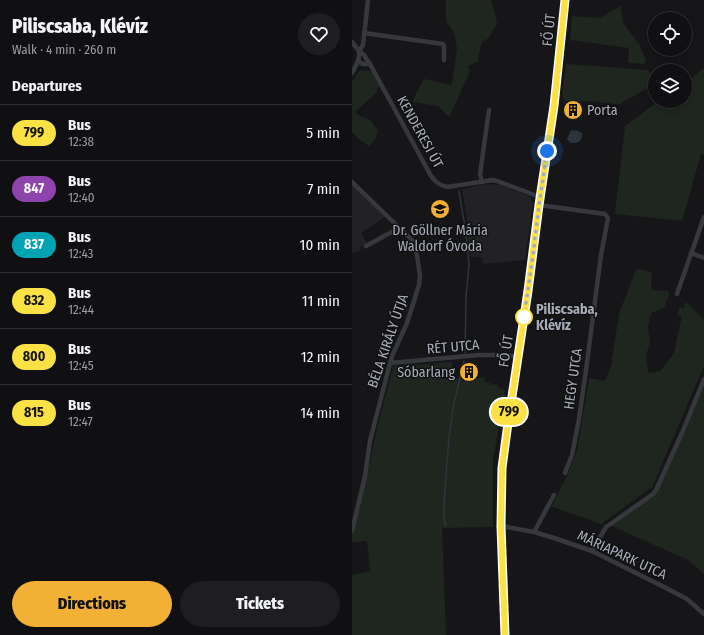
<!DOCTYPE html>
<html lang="en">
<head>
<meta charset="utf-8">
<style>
  :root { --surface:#101012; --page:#1e1e20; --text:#f1f3f6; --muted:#9c9d9f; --line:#303032; --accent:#f2b134 }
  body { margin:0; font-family:"Fira Sans Condensed",sans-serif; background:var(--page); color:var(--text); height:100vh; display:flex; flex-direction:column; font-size:15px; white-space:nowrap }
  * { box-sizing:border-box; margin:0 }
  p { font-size:13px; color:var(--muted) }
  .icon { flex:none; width:22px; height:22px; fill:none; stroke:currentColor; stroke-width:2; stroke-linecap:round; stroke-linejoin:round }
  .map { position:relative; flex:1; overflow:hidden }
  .panel { display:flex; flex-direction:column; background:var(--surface); width:352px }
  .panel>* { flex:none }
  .badge { padding:0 8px; border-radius:13px; font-size:14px; line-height:26px }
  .controls { position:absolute; left:296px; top:12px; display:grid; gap:8px }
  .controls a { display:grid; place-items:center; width:44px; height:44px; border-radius:50%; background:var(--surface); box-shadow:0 2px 10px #0003,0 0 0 1px var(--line); font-size:20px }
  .you { position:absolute; width:20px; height:20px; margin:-10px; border:3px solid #fff; border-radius:50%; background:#1a73e8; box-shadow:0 0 0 6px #1a73e833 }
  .map>.badge { position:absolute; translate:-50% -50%; box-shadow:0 0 0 2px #fff }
  h2 { padding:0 12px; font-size:15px; line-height:36px }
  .round { display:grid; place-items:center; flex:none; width:42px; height:42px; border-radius:21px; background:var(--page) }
  .head { display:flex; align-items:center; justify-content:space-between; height:68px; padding:0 12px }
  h1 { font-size:19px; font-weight:800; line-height:30px }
  .button { display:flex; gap:8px; margin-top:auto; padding:8px 12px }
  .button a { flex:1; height:46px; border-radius:24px; background:var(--accent); color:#111; font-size:16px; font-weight:800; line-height:46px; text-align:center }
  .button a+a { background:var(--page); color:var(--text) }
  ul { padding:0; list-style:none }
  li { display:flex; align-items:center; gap:12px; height:56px; padding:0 12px; border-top:1px solid var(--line) }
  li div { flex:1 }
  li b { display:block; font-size:15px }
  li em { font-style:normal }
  li .badge { min-width:44px; font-weight:700; text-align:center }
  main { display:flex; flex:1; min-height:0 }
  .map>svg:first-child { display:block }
</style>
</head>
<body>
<main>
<section class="panel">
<div class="head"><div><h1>Piliscsaba, Klévíz</h1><p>Walk · 4 min · 260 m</p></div><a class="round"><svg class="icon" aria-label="heart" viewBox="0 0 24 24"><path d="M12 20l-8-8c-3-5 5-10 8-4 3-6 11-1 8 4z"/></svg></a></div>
<h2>Departures</h2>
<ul>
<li><span class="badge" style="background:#fbe143;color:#111">799</span><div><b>Bus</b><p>12:38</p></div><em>5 min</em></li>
<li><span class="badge" style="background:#8e44ad;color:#fff">847</span><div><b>Bus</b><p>12:40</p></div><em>7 min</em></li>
<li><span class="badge" style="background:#00a3b4;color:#fff">837</span><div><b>Bus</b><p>12:43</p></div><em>10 min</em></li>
<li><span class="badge" style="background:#fbe143;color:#111">832</span><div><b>Bus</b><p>12:44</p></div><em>11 min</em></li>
<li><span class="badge" style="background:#fbe143;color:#111">800</span><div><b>Bus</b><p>12:45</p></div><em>12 min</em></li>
<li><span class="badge" style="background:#fbe143;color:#111">815</span><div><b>Bus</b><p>12:47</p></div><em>14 min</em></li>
</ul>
<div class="button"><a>Directions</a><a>Tickets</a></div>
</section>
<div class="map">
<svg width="352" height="635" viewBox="0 0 352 635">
  <rect width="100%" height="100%" fill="#161618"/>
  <g fill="#222225">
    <path d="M0,184L17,200L33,217L9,233L15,244L8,247L9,250L0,254Z"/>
    <path d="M135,184L148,185L177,196L181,202L173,260L131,264L130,257H118L116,236L125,235V226L116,225L110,189Z"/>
  </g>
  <g fill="#1e261f">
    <path d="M94,0H139L145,23L137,38L130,42L127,53L126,60L125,62L116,66L118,71L98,116H96L86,106L61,102V100L71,81L73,79L98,85L100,84L105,49L102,32L94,22Z"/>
    <path d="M269,6L271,23L287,44L294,61L292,64L276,63L277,48L218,40L220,16L248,18Z"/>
    <path d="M214,64L296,70C299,74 301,81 299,86L268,104H262L239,101H214L210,97Z"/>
    <path d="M352,68V154H349L330,221L263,214L273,126L307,101H333V82Z"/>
    <path d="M10,70L19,71L28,86L25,89V92L3,112L6,115L18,120L26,130L23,140L17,146L8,140L0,132V82L7,71Z"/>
    <path d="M287,269L296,271L300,274L299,288L300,290L316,291L317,295L312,308L299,313L296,327L298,342L294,356L296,370L297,373L308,371L311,368L322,353L329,320V316L326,315V311L328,307L332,308L333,303H335L352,320V366L300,487L249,524L201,507L200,506L215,476L225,451L237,378L253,381L259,366L267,314L283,272Z"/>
    <path d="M100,362L102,379L127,378L132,377L133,381L141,385L144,384L147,388L153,390L152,394L154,395L152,407L150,409L141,461V527L90,528L94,635H0V575L18,571L15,541L0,542V533L7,511L26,425L41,366Z"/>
    <path d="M352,379V574L336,560L257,525L301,494Z"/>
  </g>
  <path fill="#2c353c" d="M219,130L226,131L230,133V137L228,141L224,143H218L215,139L217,134Z"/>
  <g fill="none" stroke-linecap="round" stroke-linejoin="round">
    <g stroke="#2c353c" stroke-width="1.5">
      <path d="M107,191L113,227L117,264L114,297L113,353"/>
      <path d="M94,526L92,518V503L97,437L102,403L112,361"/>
    </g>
    <g stroke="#37383d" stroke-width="4.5">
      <path d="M12,33L91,44L92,46V60"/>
      <path d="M0,42L7,51L12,55L18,64L79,176C84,182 87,185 95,187L141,180L145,181L188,197"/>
      <path d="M6,61L11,64H18"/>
      <path d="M0,73C4,65 8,60 7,51L11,45L16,0"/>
      <path d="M0,182L62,242L65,256L68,276L67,285L55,323L41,354L38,363L18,441L13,476L0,531"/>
      <path d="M130,182L128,174L137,110"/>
      <path d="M187,205L253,214L256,218L249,255L234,370L227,419L220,455L213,473"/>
      <path d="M14,246L47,228"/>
      <path d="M339,253L352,258"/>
      <path d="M325,294L352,217"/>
      <path d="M38,363L127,355H154L166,357"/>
      <path d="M149,526L182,532L202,538L240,551L316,589L335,599L352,614"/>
      <path d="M182,532L202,495"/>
      <path d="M240,551L254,527L257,525L301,494L304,490L330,433L352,379"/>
    </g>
    <path stroke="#53555c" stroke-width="7" d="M153,635L149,532L150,468L156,423L176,291L187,205L202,106L213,0"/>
  </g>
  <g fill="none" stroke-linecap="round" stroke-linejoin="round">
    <defs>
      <path id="line" d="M153,635L149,526L150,468L156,423L176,291L187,205L202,106L213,0"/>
    </defs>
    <use href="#line" stroke="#fff" stroke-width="9"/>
    <use href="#line" stroke="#fbe143" stroke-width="6"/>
    <path stroke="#a8adb8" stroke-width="4" stroke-dasharray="0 7.2" d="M172,317L181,255L187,205L195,151"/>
  </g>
  <defs>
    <symbol id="building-disc" viewBox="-11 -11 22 22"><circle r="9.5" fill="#f2b134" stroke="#111113"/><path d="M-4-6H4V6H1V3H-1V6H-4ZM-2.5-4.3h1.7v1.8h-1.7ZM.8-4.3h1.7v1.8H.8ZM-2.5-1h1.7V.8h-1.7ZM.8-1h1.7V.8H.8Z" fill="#111"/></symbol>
    <symbol id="school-disc" viewBox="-11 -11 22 22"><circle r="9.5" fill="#f2b134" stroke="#111113"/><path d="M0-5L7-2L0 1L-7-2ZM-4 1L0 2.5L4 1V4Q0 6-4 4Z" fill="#111"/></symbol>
  </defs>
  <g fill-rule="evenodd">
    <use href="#building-disc" x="210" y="99" width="22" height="22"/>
    <use href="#school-disc" x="77" y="198" width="22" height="22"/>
    <use href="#building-disc" x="106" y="361" width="22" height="22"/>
  </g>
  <circle fill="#fff" stroke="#fbe143" stroke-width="2" cx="172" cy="317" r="8"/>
  <g text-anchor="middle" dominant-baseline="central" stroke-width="3" stroke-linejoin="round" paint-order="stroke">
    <g font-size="14" fill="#a8adb8" stroke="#111113">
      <text transform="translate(197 30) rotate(-84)">FŐ ÚT</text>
      <text transform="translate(68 132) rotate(61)">KENDERESI ÚT</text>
      <text transform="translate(36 341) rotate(-71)">BÉLA KIRÁLY ÚTJA</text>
      <text transform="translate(101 347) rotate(-5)">RÉT UTCA</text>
      <text transform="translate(154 351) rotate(-81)">FŐ ÚT</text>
      <text transform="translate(221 379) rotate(-82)">HEGY UTCA</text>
      <text transform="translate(270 555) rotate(25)">MÁRIAPARK UTCA</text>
    </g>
    <g font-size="14" fill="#a8adb8" stroke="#111113" text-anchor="start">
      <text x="235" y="110">Porta</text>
      <text x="88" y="230" text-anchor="middle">Dr. Göllner Mária<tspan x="88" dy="16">Waldorf Óvoda</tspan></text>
      <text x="103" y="372" text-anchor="end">Sóbarlang</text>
    </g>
    <g font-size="14" font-weight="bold" fill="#a8adb8" stroke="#111113" text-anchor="start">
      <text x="184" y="309">Piliscsaba,<tspan x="184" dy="16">Klévíz</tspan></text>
    </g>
  </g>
</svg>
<div class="controls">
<a><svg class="icon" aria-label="locate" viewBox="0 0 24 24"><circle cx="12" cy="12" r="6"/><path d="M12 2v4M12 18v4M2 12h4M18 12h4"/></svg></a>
<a><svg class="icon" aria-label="layers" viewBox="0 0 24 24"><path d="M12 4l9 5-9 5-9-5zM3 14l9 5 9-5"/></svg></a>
</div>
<div class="you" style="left:195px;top:151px"></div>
<b class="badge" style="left:157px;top:412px;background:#fbe143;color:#111">799</b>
</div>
</main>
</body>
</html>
